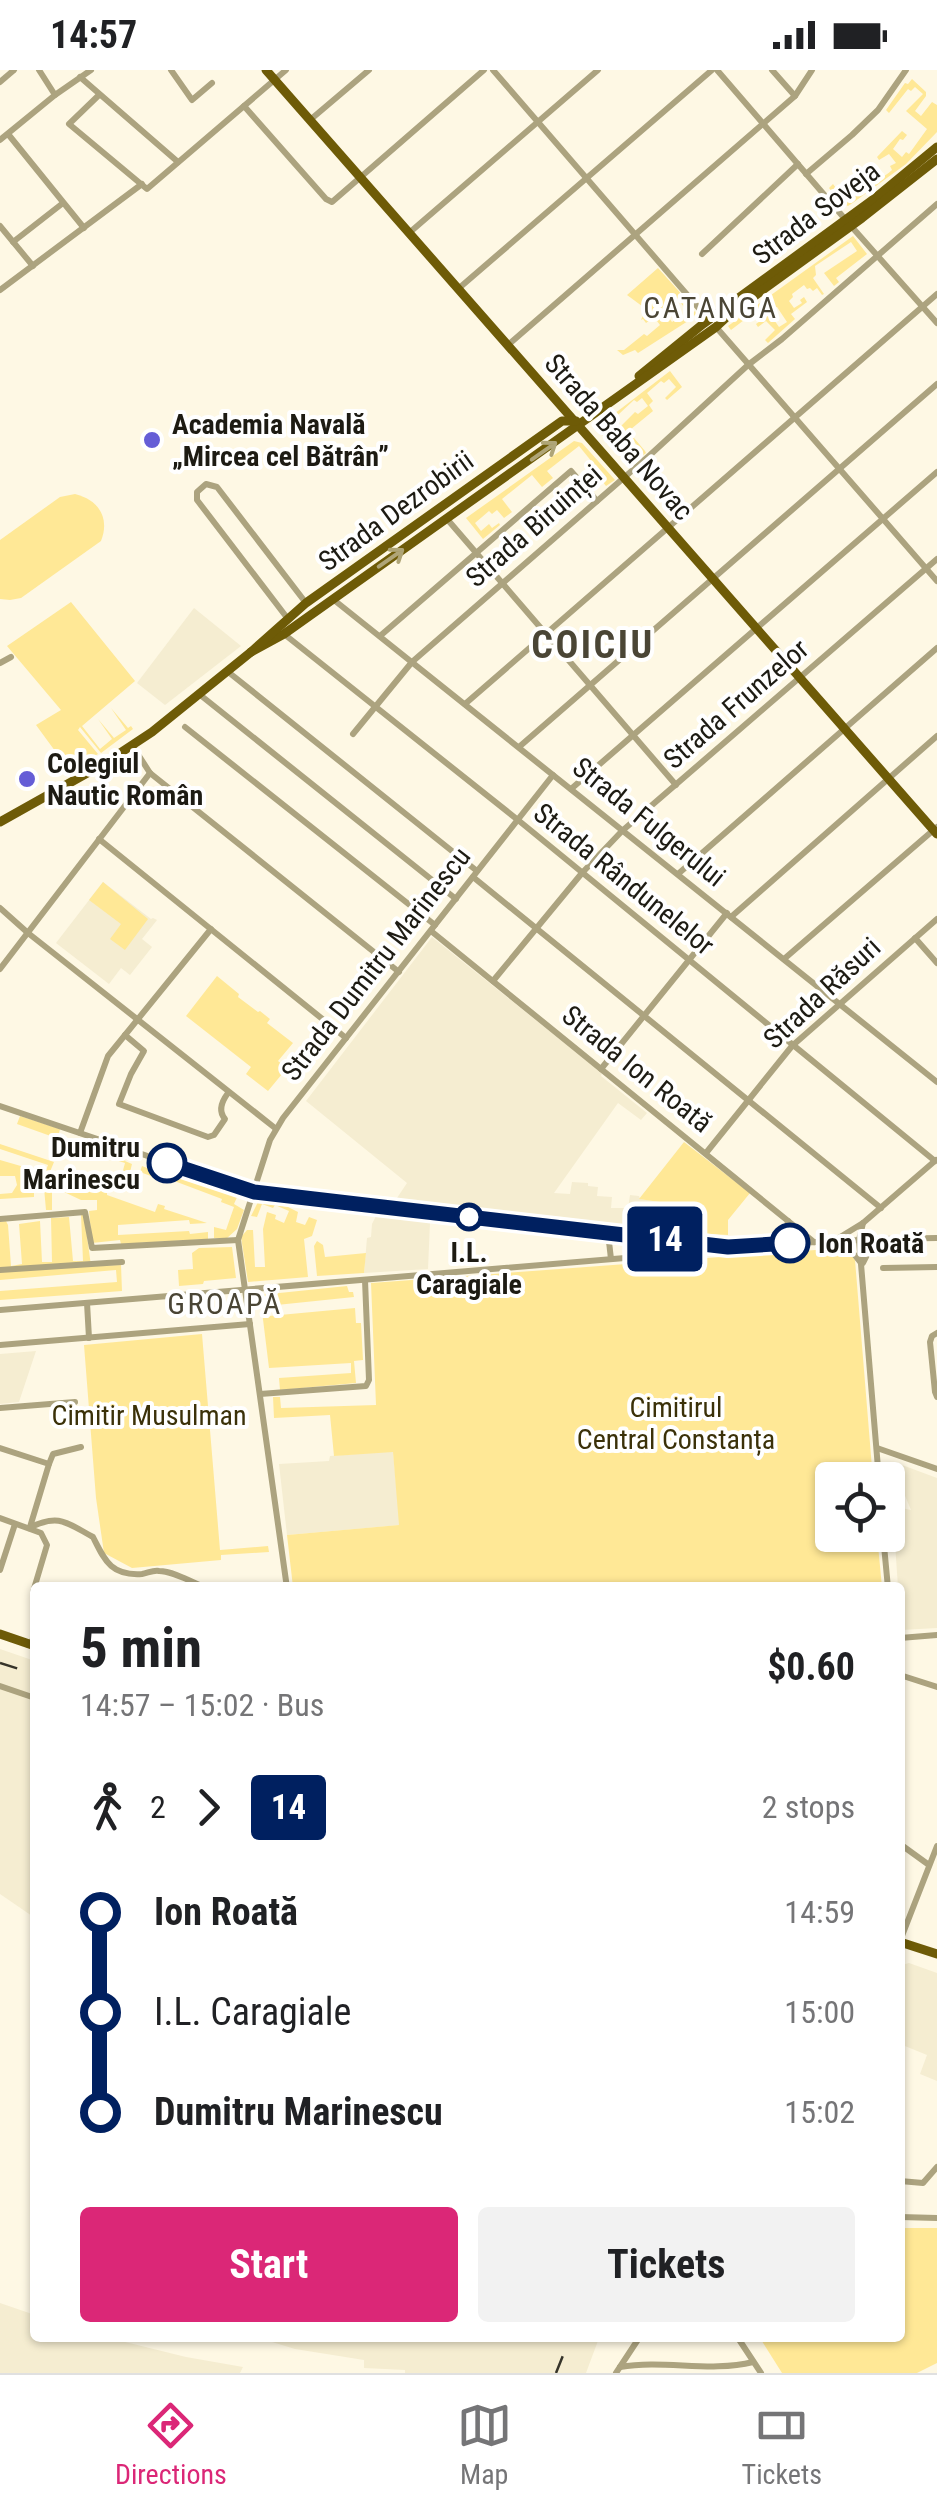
<!DOCTYPE html>
<html lang="en">
<head>
<meta charset="utf-8">
<style>
  :root { --surface:#fff; --page:#f2f2f2; --text:#202124; --muted:#757577; --line:#e0e0e0; --accent:#db2777 }
  body { margin:0; font-family:"Roboto Condensed",sans-serif; background:var(--page); color:var(--text); height:100vh; display:flex; flex-direction:column; font-size:38px; white-space:nowrap }
  * { box-sizing:border-box; margin:0 }
  p { font-size:32px; color:var(--muted) }
  .icon { flex:none; width:55px; height:55px; fill:none; stroke:currentColor; stroke-width:2; stroke-linecap:round; stroke-linejoin:round }
  .map { position:relative; flex:1; overflow:hidden }
  .drawer { position:absolute; left:30px; top:1512px; width:875px; height:760px; display:flex; flex-direction:column; background:var(--surface); border-radius:10px; box-shadow:0 2px 8px #0004 }
  .drawer>* { flex:none }
  .badge { padding:0 20px; border-radius:8px; font-size:35px; line-height:65px }
  .controls { position:absolute; left:815px; top:1392px; display:grid; gap:20px }
  .controls a { display:grid; place-items:center; width:90px; height:90px; border-radius:10px; background:var(--surface); box-shadow:0 2px 8px #0004; font-size:50px }
  .map>.badge { position:absolute; translate:-50% -50%; box-shadow:0 0 0 5px #fff }
  .legs { display:flex; align-items:center; gap:15px; height:110px; padding:0 50px; font-size:32px }
  .legs p { margin-inline-start:auto }
  .head { display:flex; align-items:center; justify-content:space-between; height:170px; padding:0 50px }
  h1 { font-size:55px; font-weight:700; line-height:75px }
  .primary-button { display:flex; gap:20px; margin-top:auto; padding:20px 50px }
  .primary-button a { flex:1; height:115px; border-radius:10px; background:var(--accent); color:#fff; font-size:40px; font-weight:700; line-height:115px; text-align:center }
  .primary-button a+a { background:var(--page); color:var(--text) }
  ul { padding:0 50px; list-style:none }
  li { display:flex; align-items:center; gap:35px; height:100px; font-size:38px }
  li i { display:grid; place-items:center; width:15px; height:100%; margin:0 12px; background:currentColor }
  li i::after { content:''; width:25px; height:25px; margin:-12px; border:8px solid; border-radius:50%; background:var(--surface) }
  li p { margin-inline-start:auto }
  li:first-child i { background:linear-gradient(#0000 50%,currentColor 0) }
  li:last-child i { background:linear-gradient(currentColor 50%,#0000 0) }
  .status { display:flex; justify-content:space-between; align-items:center; height:70px; padding:0 50px; background:var(--surface); direction:ltr }
  .status svg { height:28px; fill:currentColor }
  .menu { display:flex; justify-content:space-around; align-items:center; height:140px; border-top:2px solid var(--line); background:var(--surface); font-size:28px; color:var(--muted) }
  .menu a { display:grid; justify-items:center; gap:5px }
  .menu .active { color:var(--accent) }
  .map>svg:first-child { display:block }
</style>
</head>
<body>
<div class="status"><b>14:57</b><svg viewBox="0 0 49 12"><path d="M0 12V9h3v3zM5 12V6h3v6zM10 12V3h3v9zM15 12V0h3v12zM26 1h20v11H26zM47 4h2v5h-2z"/></svg></div>
<div class="map">
<svg width="937" height="2303" viewBox="0 0 937 2303">
  <rect width="100%" height="100%" fill="#fef8e4"/>
  <g fill="#f5edd1">
    <path d="M194,538L241,576L165,635L137,613Z"/>
    <path d="M103,812L151,849L153,848L157,850L142,869L152,877L130,905L121,898L109,914L56,873Z"/>
    <path d="M432,867L602,1003L601,1006L647,1043L641,1050L618,1033L554,1123L570,1124L572,1112L588,1113V1116L598,1117L597,1126L612,1127L611,1138H628L630,1125L639,1126L640,1129L695,1137L691,1169L484,1146L483,1157L430,1153L428,1199L364,1203L367,1168L371,1167L372,1154L378,1142L387,1143L407,1113L306,1031Z"/>
    <path d="M36,1281L19,1332L0,1334V1284Z"/>
    <path d="M393,1381L400,1455L287,1465L279,1394L329,1391L330,1386Z"/>
    <path d="M894,1392L937,1408V1558L901,1560L900,1518L898,1517L894,1459H889L888,1435L911,1440L898,1409Z"/>
    <path d="M0,1579L35,1591V1848L0,1824Z"/>
    <path d="M909,1893L937,1903V2011L920,2004L927,1985L900,1974V1898L902,1895Z"/>
    <path d="M0,2233L35,2245V2268H109L186,2287L243,2297L240,2303H0Z"/>
    <path d="M259,2268H599L586,2303H405V2300L364,2298V2290L295,2279Z"/>
  </g>
  <g fill="#ffe896">
    <path d="M912,9L926,22V26L915,41L921,46L932,32L937,35V62L906,94L854,132L848,136L843,134L829,118L833,114L842,126L864,113L866,116C874,106 884,109 892,100L890,96L896,93L889,84L879,90L877,87L902,61L907,65L903,70L900,69L893,79L902,87L906,82L909,84L927,59L906,41L923,24L915,17L911,21L908,19L889,43L886,40L905,13L908,14Z"/>
    <path d="M853,166L867,184L836,208L839,212L834,216L824,203L857,181L851,172L815,196L816,205L813,208L824,224L822,225L817,218L813,221L810,218L807,219L804,215L792,224L793,227L789,231L794,238L802,233L800,230L804,227L807,232L791,244L795,249L768,273L765,270L775,260L766,251L758,257L756,254L770,244L779,257L787,252L777,237L768,238L765,234L731,260L728,256Z"/>
    <path d="M658,198L693,237L687,241L677,228L669,234L672,239L666,244L672,252L681,246L685,250L695,241L696,244L688,251L638,283L635,280L623,285L617,280H624L644,264L647,266L660,255L654,247L646,253L643,249L641,250L646,239L627,225Z"/>
    <path d="M670,301L682,317L667,330L665,328L676,317L669,309L664,313L661,311L647,323L653,331L649,335L653,341L625,364L620,357L635,342L638,344L648,336L642,328L637,332L634,330L606,356L626,383L629,381L634,386L641,380L632,369L634,368L645,381L646,383L629,396L601,364V354Z"/>
    <path d="M574,371L582,373L615,410L606,416L602,411L605,408L579,376L547,401L553,408L542,417L532,405L502,429L512,442L504,448L497,440L492,444L489,441L475,453L481,461L489,454L492,458L499,453L500,455L483,469L466,448Z"/>
    <path d="M75,424C99,430 110,448 101,471L21,528L10,530L0,529V470L60,427Z"/>
    <path d="M71,532L135,611L82,656L100,679L112,669L98,649L114,668L126,660L111,638L128,658L131,656L133,659L101,683L80,657L78,660L98,684L69,700L36,655L61,640L7,576Z"/>
    <path d="M103,812L148,849L125,880L110,869L121,854L89,830Z"/>
    <path d="M217,906L239,924L238,927L258,942L260,941L270,949L267,953L293,973L278,991L287,998L268,1021L246,1004L251,997L186,946Z"/>
    <path d="M20,1046L60,1059L58,1067L80,1074L83,1068L127,1084L125,1091L132,1094L129,1106L122,1104L125,1093L59,1072V1069L17,1054Z"/>
    <path d="M684,1072L750,1123L728,1150V1165L692,1163L694,1137L639,1129Z"/>
    <path d="M0,1074L54,1092L47,1109L52,1110V1140H46L44,1118L34,1119V1127L0,1129V1124L12,1123L17,1115L15,1106H0V1090L45,1103L48,1095L0,1079Z"/>
    <path d="M142,1096L167,1106L170,1102L238,1125L234,1134L244,1140L237,1159L226,1169L214,1168V1157L226,1160L234,1137L221,1132L222,1129L169,1109L167,1112L140,1102Z"/>
    <path d="M70,1104L76,1105L75,1111L107,1123V1125L155,1142L158,1134L165,1136L164,1139L207,1153L190,1154L189,1150L118,1155V1165L189,1161L190,1164L208,1162V1169L121,1174L120,1170L92,1173L89,1141L97,1140V1130H81L64,1122Z"/>
    <path d="M258,1132L288,1137L298,1142L296,1152L305,1155L309,1147L317,1150L312,1166L304,1169L308,1207L248,1212L241,1167L247,1160H253L255,1197H265L263,1159L267,1142L276,1145L275,1149L284,1153L289,1141L275,1135L273,1138L262,1134L257,1147L251,1146Z"/>
    <path d="M84,1144L91,1196L121,1195L122,1221L0,1230V1221L117,1212L116,1200L0,1210V1152L6,1151L8,1155L11,1196L22,1194L19,1154L40,1151L42,1192H52L51,1148L69,1147L73,1191H83L81,1145Z"/>
    <path d="M317,1171L323,1175L325,1187L366,1183L364,1203L317,1206L314,1176Z"/>
    <path d="M232,1177L236,1208L204,1211L203,1214L179,1216L178,1200L193,1199L192,1183L199,1178Z"/>
    <path d="M842,1178L847,1180L855,1190L873,1410H832V1465H877L882,1517H293L287,1465L399,1455L393,1382L334,1386L330,1345L274,1348L273,1327H280L281,1338L376,1335L371,1213Z"/>
    <path d="M347,1216L349,1222H353L354,1227L267,1236L269,1246L355,1238L356,1253H361L363,1290L354,1291L356,1313L280,1320L279,1308L351,1303V1293L269,1298L260,1225Z"/>
    <path d="M202,1264L220,1480L268,1476L269,1482L221,1485V1490L132,1498L104,1483L96,1428L84,1275Z"/>
    <path d="M900,2158H937V2293L917,2303H782L760,2268H900Z"/>
  </g>
  <g fill="none" stroke-linecap="round" stroke-linejoin="round">
    <g stroke="#aca37f" stroke-width="6">
      <path d="M39,0L55,25"/>
      <path d="M171,0L192,30L212,13"/>
      <path d="M493,0L709,250"/>
      <path d="M717,0L845,149"/>
      <path d="M772,0L795,26"/>
      <path d="M80,7L178,92"/>
      <path d="M0,12L14,0"/>
      <path d="M99,25L69,54L147,119L286,0"/>
      <path d="M244,36L326,129L332,132L484,0"/>
      <path d="M310,50L369,0"/>
      <path d="M8,64L84,158"/>
      <path d="M0,70L55,25L91,0"/>
      <path d="M806,104L852,65L878,40L906,0"/>
      <path d="M0,156L33,196"/>
      <path d="M851,156L937,253"/>
      <path d="M409,163L598,0"/>
      <path d="M13,172L63,133"/>
      <path d="M702,184L798,94"/>
      <path d="M458,219L712,0"/>
      <path d="M0,220L142,114"/>
      <path d="M716,257L937,511"/>
      <path d="M508,275L795,26L812,0"/>
      <path d="M447,449L676,715"/>
      <path d="M334,530L937,1012"/>
      <path d="M288,549L197,430V422L206,414L217,417L306,533"/>
      <path d="M284,564L518,750L935,1091"/>
      <path d="M380,566L571,401L597,431"/>
      <path d="M0,593L11,587"/>
      <path d="M227,601L477,801"/>
      <path d="M199,624L456,829"/>
      <path d="M465,634L937,224"/>
      <path d="M185,657L435,855"/>
      <path d="M353,664L412,592L650,385L748,295L782,269L937,134"/>
      <path d="M132,675L150,703L399,902"/>
      <path d="M519,677L937,314"/>
      <path d="M571,719L937,402"/>
      <path d="M99,769L346,968"/>
      <path d="M678,804L937,578"/>
      <path d="M473,807L881,1138"/>
      <path d="M0,838L28,863L275,1058"/>
      <path d="M731,847L937,666"/>
      <path d="M431,861L814,1172"/>
      <path d="M915,868L937,893"/>
      <path d="M784,889L937,757"/>
      <path d="M0,899L150,703"/>
      <path d="M493,911L582,803L622,761L937,489"/>
      <path d="M125,965L144,981L131,1004L119,1034L208,1067L214,1065L225,1049C218,1041 222,1031 228,1023"/>
      <path d="M601,999L727,843"/>
      <path d="M0,1036L254,1122L721,1176"/>
      <path d="M80,1063L108,986L211,859"/>
      <path d="M706,1083L792,976L937,849"/>
      <path d="M0,1149L85,1142L92,1178L238,1170"/>
      <path d="M863,1153L859,1170L879,1410"/>
      <path d="M608,1163L611,1189"/>
      <path d="M837,1169L863,1153L936,1090"/>
      <path d="M769,1172L786,1164L788,1151"/>
      <path d="M837,1172L849,1178L861,1193"/>
      <path d="M863,1193L869,1181L884,1170"/>
      <path d="M883,1198L937,1197"/>
      <path d="M0,1200L122,1192"/>
      <path d="M87,1233L89,1268"/>
      <path d="M0,1240L673,1184C761,1174 849,1169 937,1168"/>
      <path d="M937,1263L932,1266L930,1272L935,1322L937,1327"/>
      <path d="M0,1275L250,1254"/>
      <path d="M260,1324L366,1316L369,1310L365,1210"/>
      <path d="M0,1338L75,1332"/>
      <path d="M0,1378L49,1394L30,1457"/>
      <path d="M877,1378L937,1399"/>
      <path d="M49,1394L53,1384L81,1377"/>
      <path d="M0,1448L41,1463L47,1475L33,1522L35,1529"/>
      <path d="M29,1458C59,1443 67,1453 93,1467C105,1491 111,1506 142,1504C148,1503 153,1500 159,1501C173,1501 192,1512 206,1518"/>
      <path d="M883,1465L888,1518"/>
      <path d="M0,1500L15,1454"/>
      <path d="M287,1518L238,1170L270,1070L283,1048L553,705"/>
      <path d="M900,1568L937,1565"/>
      <path d="M31,1575L35,1562"/>
      <path d="M900,1605L937,1617"/>
      <path d="M0,1616L35,1628"/>
      <path d="M900,1774L929,1795"/>
      <path d="M900,1871L937,1776"/>
      <path d="M900,2111L923,2113L937,2097"/>
      <path d="M900,2147L937,2148"/>
      <path d="M738,2268L761,2303"/>
      <path d="M620,2297C664,2289 710,2303 753,2292"/>
      <path d="M616,2303L639,2268"/>
    </g>
    <g stroke="#6e5b07" stroke-width="9">
      <path d="M266,0L937,764"/>
      <path d="M639,306L703,254L874,129L937,77"/>
      <path d="M251,582L284,564L716,257L731,243L862,148L937,89"/>
      <path d="M0,752L105,693L152,662L251,582L306,533L562,351H576"/>
      <path d="M0,1564L35,1576"/>
      <path d="M900,1872L937,1884"/>
    </g>
    <g stroke="#36342a" stroke-width="2.5" stroke-dasharray="18 18" stroke-linecap="butt">
      <path d="M0,1593L35,1604"/>
      <path d="M556,2303L570,2268"/>
    </g>
  </g>
  <defs><path id="oneway-shaft" d="M-6 0H5M1.5-3L5.5 0L1.5 3" fill="none" stroke-width="1.6" stroke-linecap="round" stroke-linejoin="round" transform="scale(2.5)"/></defs>
  <g stroke="#afa577">
    <use href="#oneway-shaft" transform="translate(544 381) rotate(-35)"/>
    <use href="#oneway-shaft" transform="translate(391 488) rotate(-35)"/>
  </g>
  <g fill="none" stroke-linecap="round" stroke-linejoin="round">
    <defs>
      <path id="line-1" d="M167,1093L254,1122L728,1177L790,1173"/>
    </defs>
    <use href="#line-1" stroke="#fff" stroke-width="22"/>
    <use href="#line-1" stroke="#002060" stroke-width="15"/>
  </g>
  <g fill="#655dd6" stroke="#fff" stroke-width="4">
    <circle cx="152" cy="370" r="10"/>
    <circle cx="27" cy="709" r="10"/>
  </g>
  <g fill="#fff" stroke="#002060" stroke-width="5">
    <circle cx="167" cy="1093" r="18"/>
    <circle cx="469" cy="1147" r="12"/>
    <circle cx="790" cy="1173" r="18"/>
  </g>
  <g text-anchor="middle" dominant-baseline="central" stroke-width="8" stroke-linejoin="round" paint-order="stroke">
    <g font-size="28" fill="#1d1b13" stroke="#fff">
      <text transform="translate(816 143) rotate(-37)">Strada Soveja</text>
      <text transform="translate(619 367) rotate(49)">Strada Baba Novac</text>
      <text transform="translate(396 441) rotate(-36)">Strada Dezrobirii</text>
      <text transform="translate(534 456) rotate(-41)">Strada Biruinței</text>
      <text transform="translate(736 634) rotate(-41)">Strada Frunzelor</text>
      <text transform="translate(649 752) rotate(39)">Strada Fulgerului</text>
      <text transform="translate(624 809) rotate(39)">Strada Rândunelelor</text>
      <text transform="translate(376 894) rotate(-52)">Strada Dumitru Marinescu</text>
      <text transform="translate(822 923) rotate(-43)">Strada Răsuri</text>
      <text transform="translate(637 999) rotate(39)">Strada Ion Roată</text>
    </g>
    <g font-size="28" font-weight="bold" fill="#1d1b13" stroke="#fff" text-anchor="start">
      <text x="172" y="354">Academia Navală<tspan x="172" dy="32">„Mircea cel Bătrân”</tspan></text>
      <text x="47" y="693">Colegiul<tspan x="47" dy="32">Nautic Român</tspan></text>
    </g>
    <g font-size="28" font-weight="bold" fill="#1d1b13" stroke="#fff" text-anchor="end">
      <text x="140" y="1077">Dumitru<tspan x="140" dy="32">Marinescu</tspan></text>
      <text x="818" y="1173" text-anchor="start">Ion Roată</text>
      <text x="469" y="1182" text-anchor="middle">I.L.<tspan x="469" dy="32">Caragiale</tspan></text>
    </g>
    <g font-size="28" fill="#3b3109" stroke="#fff">
      <text x="676" y="1337">Cimitirul<tspan x="676" dy="32">Central Constanța</tspan></text>
      <text x="149" y="1345">Cimitir Musulman</text>
    </g>
    <g font-size="30" letter-spacing="2.5" fill="#4a4535" stroke="#fff">
      <text x="711" y="237">CATANGA</text>
      <text x="225" y="1233">GROAPĂ</text>
    </g>
    <g font-size="38" font-weight="bold" letter-spacing="2.5" fill="#4a4535" stroke="#fff">
      <text x="593" y="575">COICIU</text>
    </g>
  </g>
</svg>
<div class="controls">
<a><svg class="icon" aria-label="locate" viewBox="0 0 24 24"><circle cx="12" cy="12" r="6"/><path d="M12 2v4M12 18v4M2 12h4M18 12h4"/></svg></a>
</div>
<b class="badge" style="left:665px;top:1169px;background:#002060;color:#fff">14</b>
<section class="drawer">
<div class="head"><div><h1>5 min</h1><p>14:57 – 15:02 · Bus</p></div><b>$0.60</b></div>
<div class="legs"><svg class="icon" aria-label="walk" viewBox="0 0 24 24"><circle cx="13" cy="4" r="2"/><path d="M13 8l-2 6 4 7M11 14l-3 7M7 12l3-4h3l4 4"/></svg>2<svg class="icon" aria-label="forward" viewBox="0 0 24 24"><path d="M9 5l7 7-7 7"/></svg><b class="badge" style="background:#002060;color:#fff">14</b><p>2 stops</p></div>
<ul>
<li><i style="color:#002060"></i><b>Ion Roată</b><p>14:59</p></li>
<li><i style="color:#002060"></i><span>I.L. Caragiale</span><p>15:00</p></li>
<li><i style="color:#002060"></i><b>Dumitru Marinescu</b><p>15:02</p></li>
</ul>
<div class="primary-button"><a>Start</a><a>Tickets</a></div>
</section>
</div>
<nav class="menu">
<a class="active"><svg class="icon" aria-label="directions" viewBox="0 0 24 24"><path d="M12 3l9 9-9 9-9-9zM9 14v-3h6M13 9l2 2-2 2"/></svg>Directions</a>
<a><svg class="icon" aria-label="map" viewBox="0 0 24 24"><path d="M3 6l6-2 6 2 6-2v14l-6 2-6-2-6 2zM9 4v14M15 6v14"/></svg>Map</a>
<a><svg class="icon" aria-label="tickets" viewBox="0 0 24 24"><path d="M3 7h18v10H3zM15 7v10"/></svg>Tickets</a>
</nav>
</body>
</html>
